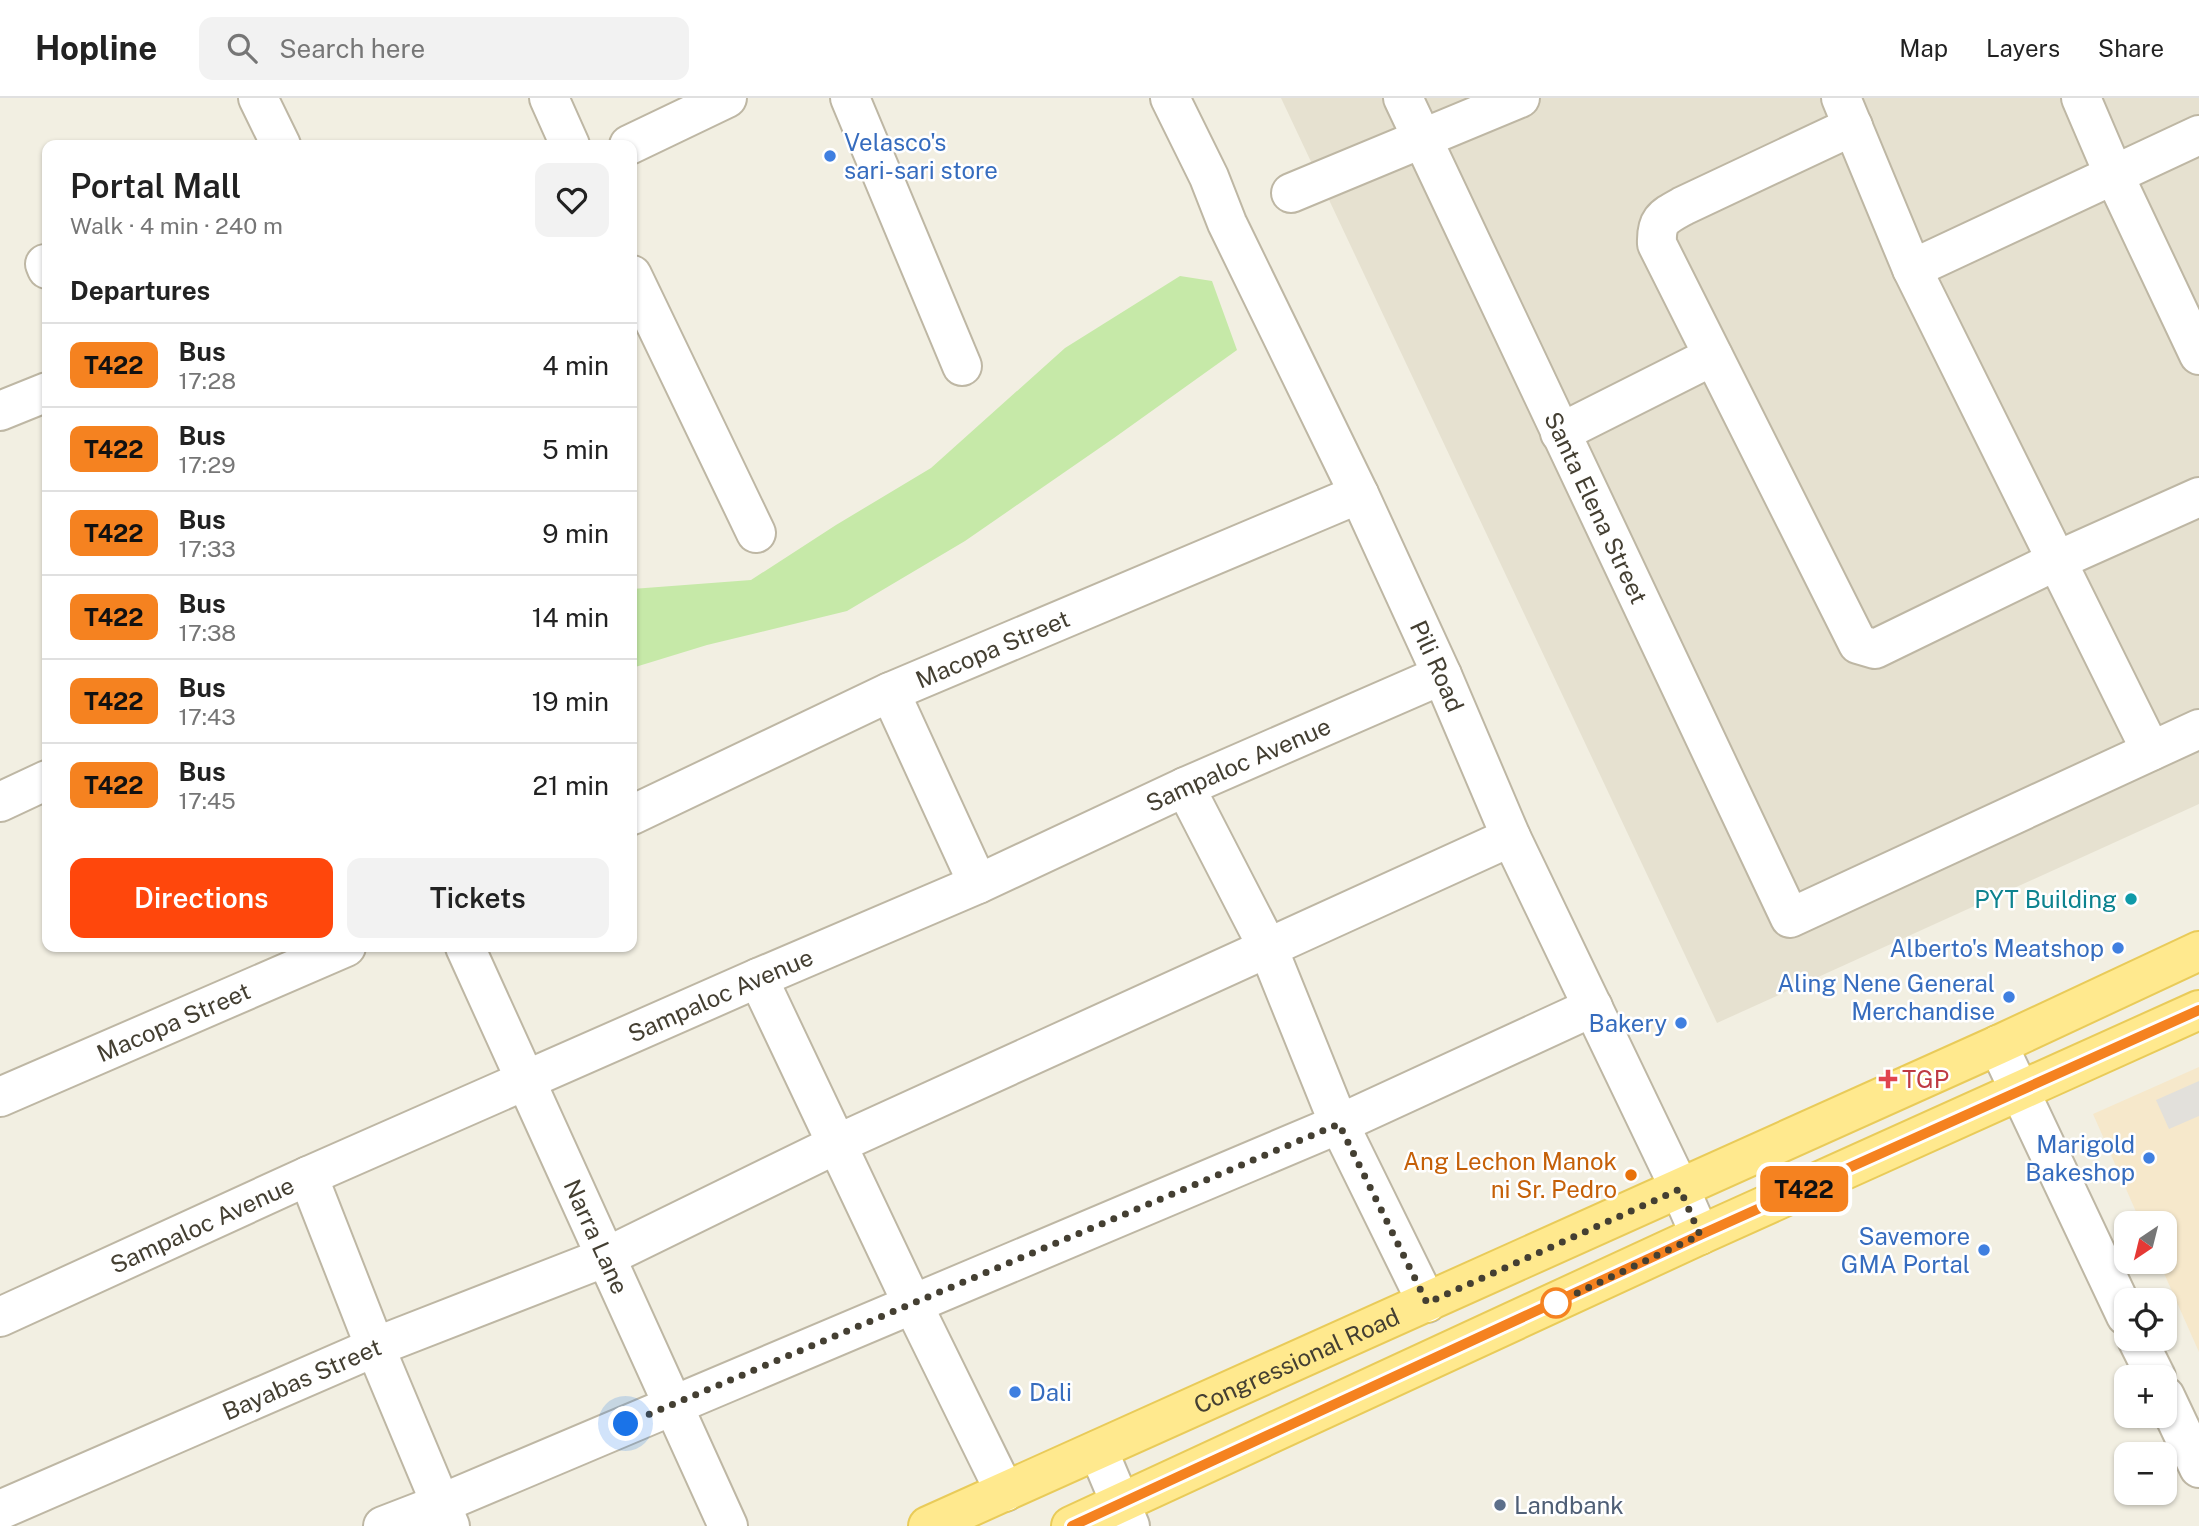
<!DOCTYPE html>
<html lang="en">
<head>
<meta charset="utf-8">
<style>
  :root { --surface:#fff; --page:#f2f2f2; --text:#222; --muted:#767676; --line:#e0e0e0; --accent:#ff470c }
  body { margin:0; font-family:"Public Sans",sans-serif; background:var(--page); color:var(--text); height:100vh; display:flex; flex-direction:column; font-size:26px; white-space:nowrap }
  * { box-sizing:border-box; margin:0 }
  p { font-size:23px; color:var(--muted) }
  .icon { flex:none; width:38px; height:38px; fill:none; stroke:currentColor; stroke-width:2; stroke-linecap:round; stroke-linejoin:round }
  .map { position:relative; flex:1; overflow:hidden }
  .panel { position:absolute; left:42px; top:42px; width:595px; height:812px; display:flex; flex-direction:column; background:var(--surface); border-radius:14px; box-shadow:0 2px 5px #0004 }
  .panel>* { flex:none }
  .badge { padding:0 14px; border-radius:10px; font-size:24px; line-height:46px }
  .needle { width:46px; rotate:215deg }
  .buttons { position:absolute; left:2114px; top:1113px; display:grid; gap:14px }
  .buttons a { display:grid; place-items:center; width:63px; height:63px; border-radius:14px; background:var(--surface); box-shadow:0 2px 5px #0004; font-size:35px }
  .you { position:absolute; width:35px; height:35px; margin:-18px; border:5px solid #fff; border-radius:50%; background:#1a73e8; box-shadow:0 0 0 10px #1a73e833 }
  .map>.badge { position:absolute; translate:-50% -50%; box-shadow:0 0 0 4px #fff }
  h2 { padding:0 28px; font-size:26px; line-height:63px }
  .round { display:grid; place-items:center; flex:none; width:74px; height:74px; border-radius:14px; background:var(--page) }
  .head { display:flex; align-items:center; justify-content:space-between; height:119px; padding:0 28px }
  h1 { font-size:33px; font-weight:600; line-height:52px }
  .action { display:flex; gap:14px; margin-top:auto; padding:14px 28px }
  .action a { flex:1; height:80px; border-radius:14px; background:var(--accent); color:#fff; font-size:28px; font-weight:600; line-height:80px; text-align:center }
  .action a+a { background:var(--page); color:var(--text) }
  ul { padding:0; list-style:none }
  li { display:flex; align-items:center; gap:21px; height:84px; padding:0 28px; border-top:2px solid var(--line) }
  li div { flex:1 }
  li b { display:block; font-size:26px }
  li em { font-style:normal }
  li .badge { min-width:77px; font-weight:700; text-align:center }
  header { display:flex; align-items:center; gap:42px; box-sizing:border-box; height:98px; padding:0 35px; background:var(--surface); border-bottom:2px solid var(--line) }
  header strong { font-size:33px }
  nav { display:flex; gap:38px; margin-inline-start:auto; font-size:24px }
  .search { width:490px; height:63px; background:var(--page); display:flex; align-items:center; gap:18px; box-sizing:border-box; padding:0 24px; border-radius:14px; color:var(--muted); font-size:26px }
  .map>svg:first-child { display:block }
</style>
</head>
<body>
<header>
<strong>Hopline</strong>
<div class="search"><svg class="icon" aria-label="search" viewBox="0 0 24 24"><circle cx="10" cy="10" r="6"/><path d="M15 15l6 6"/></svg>Search here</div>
<nav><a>Map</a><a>Layers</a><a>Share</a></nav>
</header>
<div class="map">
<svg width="2199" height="1428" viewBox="0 0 2199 1428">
  <rect width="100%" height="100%" fill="#f2efe2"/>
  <path fill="#e6e1d0" d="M1281,0H2199V706L1717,925Z"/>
  <path fill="#f6e8cb" d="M2199,969V1254L2159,1164H2165V1125H2141L2093,1016Z"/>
  <path fill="#c6e9a8" d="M1180,178L1212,183L1237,252L1114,340L965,443L847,513L707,547L632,570V491L751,482L836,427L931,370L1065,250Z"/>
  <path fill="#e2e0db" d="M2199,983V1018L2169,1031L2156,1002Z"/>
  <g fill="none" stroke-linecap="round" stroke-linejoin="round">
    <defs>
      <g id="minor">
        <path d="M258,0L281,47"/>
        <path d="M549,0L570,47"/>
        <path d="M850,0L962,268"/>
        <path id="s1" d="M1170,0L1209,79L1227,125L1359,396L1442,577L1511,739L1680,1091L1700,1137"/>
        <path id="s2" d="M1403,0L1790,820L2199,631"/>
        <path d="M1841,0L1912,171L2151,653"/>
        <path d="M2081,0L2114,77L2199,257"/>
        <path d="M1853,28L1683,108C1663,119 1656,122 1657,146L1858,546L1875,551L2056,463L2199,399"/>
        <path d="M629,47L727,0"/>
        <path d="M1291,95L1520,0"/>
        <path d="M45,166L47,171"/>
        <path d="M1912,171L2199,37"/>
        <path d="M632,177L756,435"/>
        <path d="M0,313L47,294"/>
        <path d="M1560,335L1713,258"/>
        <path d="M890,594L978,786"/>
        <path d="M1185,689L1268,850L1339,1026L1427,1205"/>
        <path d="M0,704L47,682"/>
        <path id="s3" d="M632,717L890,594L1359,396"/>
        <path id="s4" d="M465,849L728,1428"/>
        <path d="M758,880L913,1207L1005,1394"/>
        <path d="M1998,947L2126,1218"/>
        <path id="s5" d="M0,999L346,849"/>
        <path d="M308,1078L375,1249L450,1428"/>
        <path id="s6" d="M0,1219L308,1078L758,880L978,786L1185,689L1442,577"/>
        <path d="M2137,1241L2156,1279"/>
        <path d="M2165,1298L2199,1370"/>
        <path d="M1098,1352L1130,1428"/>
        <path id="s7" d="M0,1412L375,1249L606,1159L837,1046L1511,739"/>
        <path d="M383,1428L440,1406L1339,1026L1593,909"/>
      </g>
      <g id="major">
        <path id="s8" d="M928,1428L1998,947L2199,853"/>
        <path d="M1071,1428L1700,1137L2199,912"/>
      </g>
    </defs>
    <use href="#minor" stroke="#beb7a4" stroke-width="42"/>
    <use href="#major" stroke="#e9cb59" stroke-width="42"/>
    <use href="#minor" stroke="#fff" stroke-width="38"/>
    <use href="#major" stroke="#ffe98e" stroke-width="38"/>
  </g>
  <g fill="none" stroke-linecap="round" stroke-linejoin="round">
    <defs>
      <path id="line" d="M1072,1428L1700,1137L2199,912"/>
    </defs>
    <use href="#line" stroke="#fff" stroke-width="16"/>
    <use href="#line" stroke="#f58220" stroke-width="10"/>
    <path stroke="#443f32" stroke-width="7" stroke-dasharray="0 12.6" d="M626,1326L1339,1026L1427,1205L1680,1091L1700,1137L1556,1205"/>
  </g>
  <g fill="#3f7fe0" stroke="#fff" stroke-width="2.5">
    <circle cx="830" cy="58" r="7"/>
    <circle cx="2118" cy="850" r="7"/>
    <circle cx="2009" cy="899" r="7"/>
    <circle cx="1681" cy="925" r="7"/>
    <circle cx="2149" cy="1060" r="7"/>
    <circle cx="1984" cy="1152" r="7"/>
    <circle cx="1015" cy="1294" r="7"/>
  </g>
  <circle fill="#0f9aa8" stroke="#fff" stroke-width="2.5" cx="2131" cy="801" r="7"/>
  <path fill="#e0444e" stroke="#fff" stroke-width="2.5" d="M1884.5 970.5h7v7h7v7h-7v7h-7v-7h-7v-7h7z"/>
  <circle fill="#e8710a" stroke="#fff" stroke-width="2.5" cx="1631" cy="1077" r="7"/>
  <circle fill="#fff" stroke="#f58220" stroke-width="3.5" cx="1556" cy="1205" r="14"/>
  <circle fill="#5c6f8a" stroke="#fff" stroke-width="2.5" cx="1500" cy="1407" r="7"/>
  <g text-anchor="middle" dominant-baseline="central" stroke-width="5" stroke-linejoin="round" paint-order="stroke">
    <g font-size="24" fill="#366cbe" stroke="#fff" text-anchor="end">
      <text x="844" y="44" text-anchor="start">Velasco's<tspan x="844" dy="28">sari-sari store</tspan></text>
      <text x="2104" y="850">Alberto's Meatshop</text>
      <text x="1995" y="885">Aling Nene General<tspan x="1995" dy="28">Merchandise</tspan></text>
      <text x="1667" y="925">Bakery</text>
      <text x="2135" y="1046">Marigold<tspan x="2135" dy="28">Bakeshop</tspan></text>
      <text x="1970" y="1138">Savemore<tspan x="1970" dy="28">GMA Portal</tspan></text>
      <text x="1029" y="1294" text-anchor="start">Dali</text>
    </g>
    <g font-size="24" fill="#443f32" stroke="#fff">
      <text stroke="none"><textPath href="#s2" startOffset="453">Santa Elena Street</textPath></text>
      <text stroke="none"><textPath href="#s3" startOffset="397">Macopa Street</textPath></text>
      <text stroke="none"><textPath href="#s1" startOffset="628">Pili Road</textPath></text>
      <text stroke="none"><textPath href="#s6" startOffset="1356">Sampaloc Avenue</textPath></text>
      <text stroke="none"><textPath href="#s6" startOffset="789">Sampaloc Avenue</textPath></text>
      <text stroke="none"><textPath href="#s5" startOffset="189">Macopa Street</textPath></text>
      <text stroke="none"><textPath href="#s6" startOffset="222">Sampaloc Avenue</textPath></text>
      <text stroke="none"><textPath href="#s4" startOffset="318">Narra Lane</textPath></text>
      <text stroke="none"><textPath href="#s8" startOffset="404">Congressional Road</textPath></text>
      <text stroke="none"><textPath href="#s7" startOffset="329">Bayabas Street</textPath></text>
    </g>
    <g font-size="24" fill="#0d838f" stroke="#fff" text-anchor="end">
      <text x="2117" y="801">PYT Building</text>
    </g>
    <g font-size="24" fill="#be3a42" stroke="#fff" text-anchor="start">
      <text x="1902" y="981">TGP</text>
    </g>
    <g font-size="24" fill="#c56008" stroke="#fff" text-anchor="end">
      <text x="1617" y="1063">Ang Lechon Manok<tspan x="1617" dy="28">ni Sr. Pedro</tspan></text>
    </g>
    <g font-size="24" fill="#4e5e75" stroke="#fff" text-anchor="start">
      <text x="1514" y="1407">Landbank</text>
    </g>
  </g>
</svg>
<div class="buttons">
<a><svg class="needle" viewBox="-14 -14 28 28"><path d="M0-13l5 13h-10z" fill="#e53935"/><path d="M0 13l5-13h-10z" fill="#767676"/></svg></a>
<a><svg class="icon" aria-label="locate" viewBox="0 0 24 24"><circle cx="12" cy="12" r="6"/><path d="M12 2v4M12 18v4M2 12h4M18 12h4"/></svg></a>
<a>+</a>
<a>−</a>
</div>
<div class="you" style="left:626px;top:1326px"></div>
<b class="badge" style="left:1804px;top:1091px;background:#f58220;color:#111">T422</b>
<section class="panel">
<div class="head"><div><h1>Portal Mall</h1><p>Walk · 4 min · 240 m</p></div><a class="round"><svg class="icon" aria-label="heart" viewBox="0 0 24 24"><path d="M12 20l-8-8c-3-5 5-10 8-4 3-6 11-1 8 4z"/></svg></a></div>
<h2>Departures</h2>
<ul>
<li><span class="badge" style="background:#f58220;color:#111">T422</span><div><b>Bus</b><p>17:28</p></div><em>4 min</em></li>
<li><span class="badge" style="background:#f58220;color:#111">T422</span><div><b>Bus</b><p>17:29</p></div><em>5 min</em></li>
<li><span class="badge" style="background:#f58220;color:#111">T422</span><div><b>Bus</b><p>17:33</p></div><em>9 min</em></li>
<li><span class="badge" style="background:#f58220;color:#111">T422</span><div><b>Bus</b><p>17:38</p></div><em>14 min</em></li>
<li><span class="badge" style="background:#f58220;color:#111">T422</span><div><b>Bus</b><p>17:43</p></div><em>19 min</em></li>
<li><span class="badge" style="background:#f58220;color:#111">T422</span><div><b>Bus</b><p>17:45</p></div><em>21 min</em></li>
</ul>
<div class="action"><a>Directions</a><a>Tickets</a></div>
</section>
</div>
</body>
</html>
